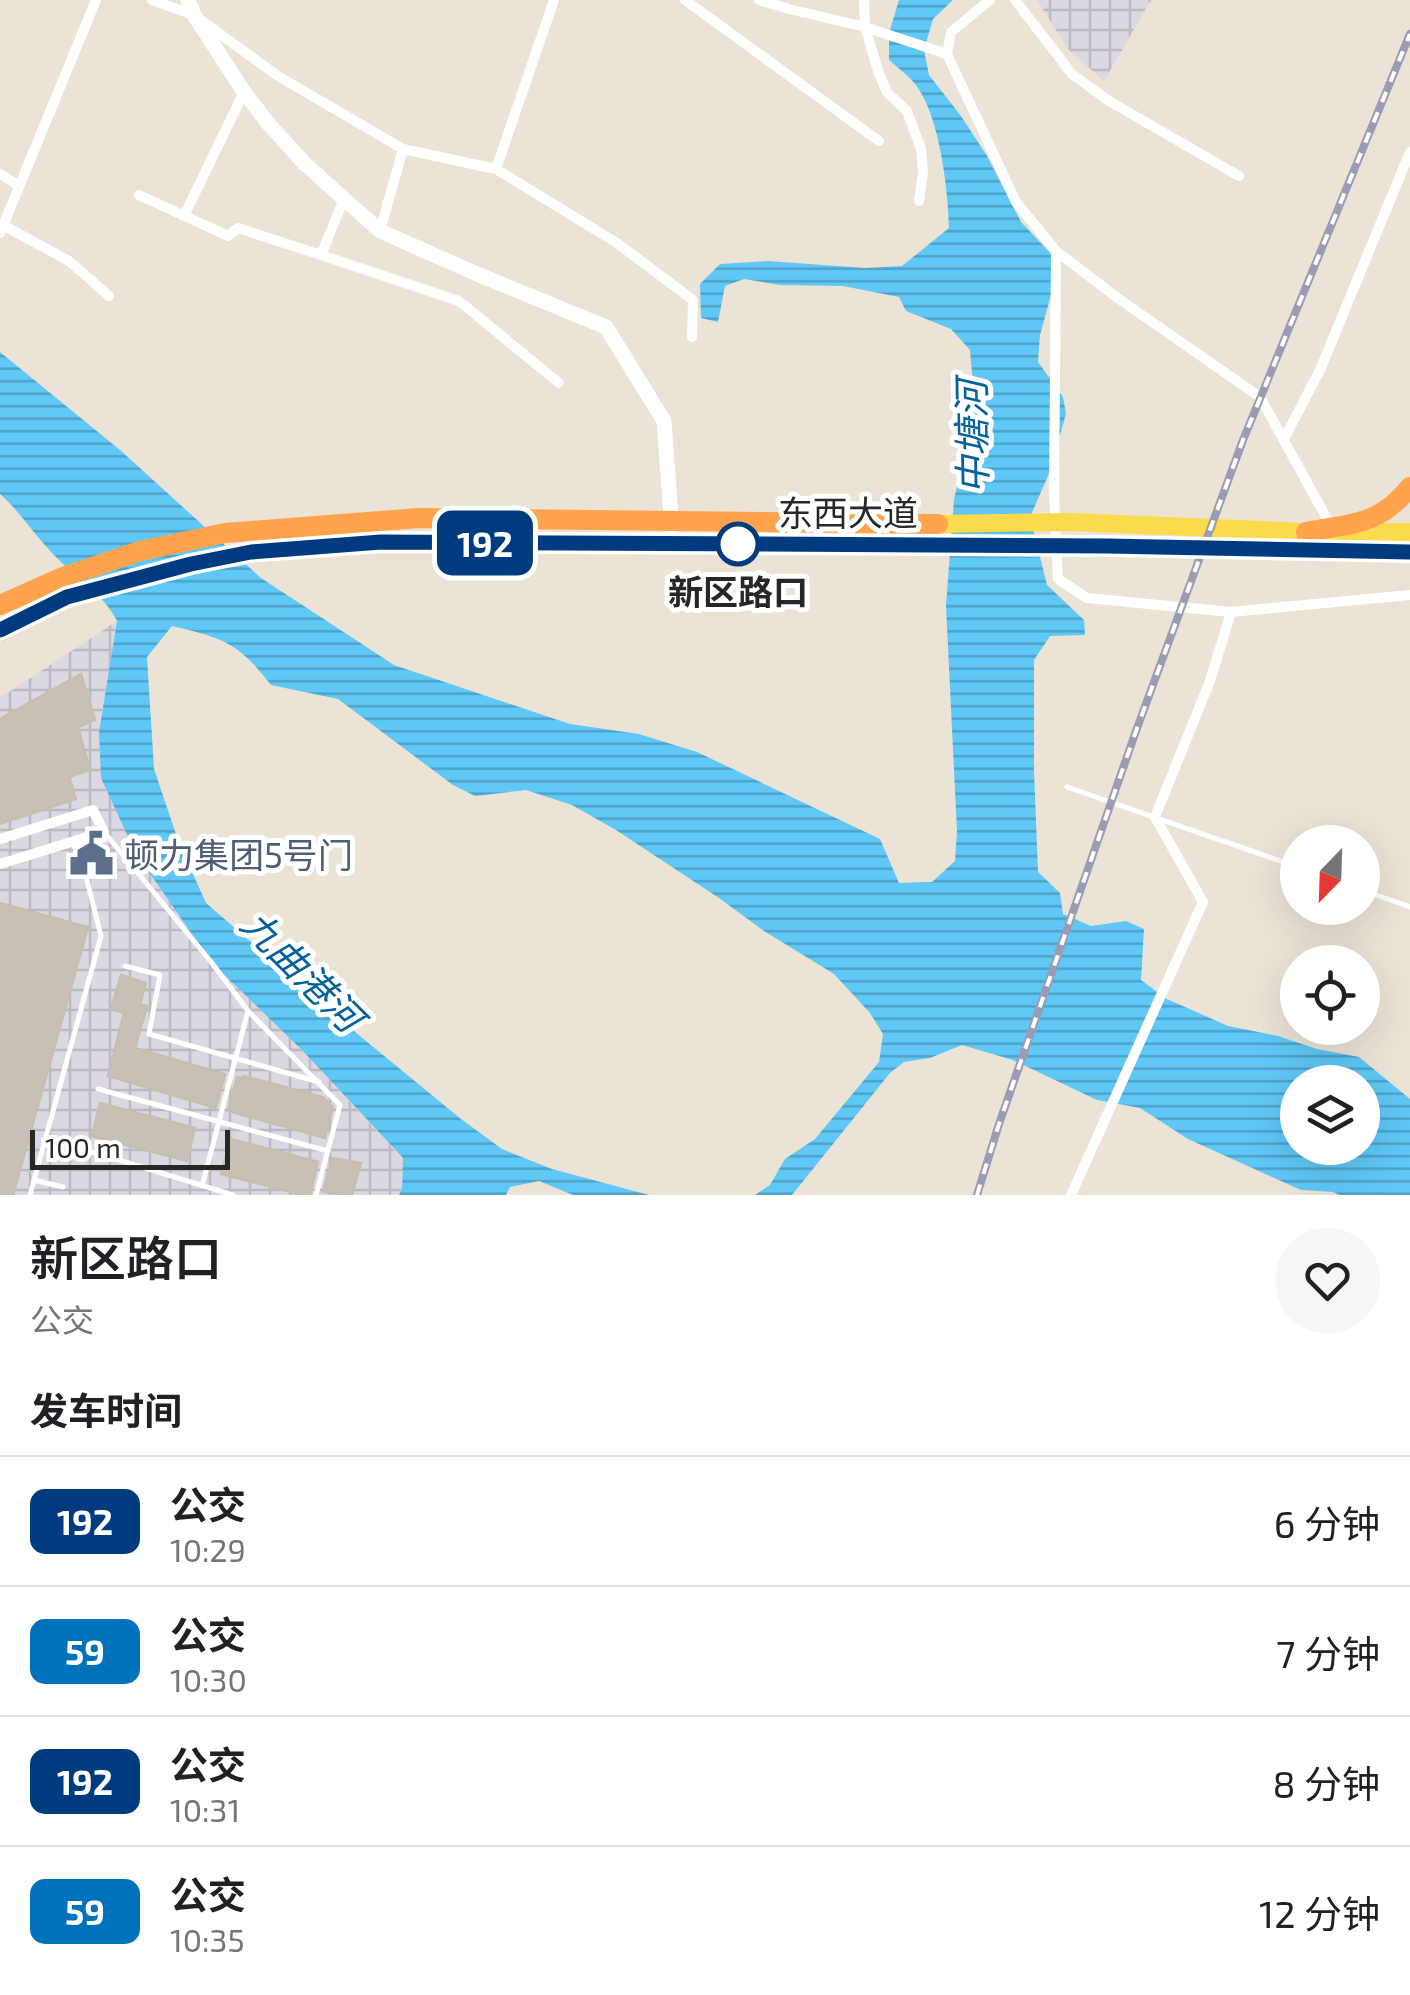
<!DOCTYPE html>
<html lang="zh">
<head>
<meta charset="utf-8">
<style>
  :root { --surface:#fff; --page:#f6f6f6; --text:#202124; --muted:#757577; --line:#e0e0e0 }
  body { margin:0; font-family:"Exo 2","Noto Sans SC",sans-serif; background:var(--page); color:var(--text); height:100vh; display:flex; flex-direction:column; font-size:38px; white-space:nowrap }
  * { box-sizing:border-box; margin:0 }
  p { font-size:32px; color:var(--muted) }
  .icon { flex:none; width:55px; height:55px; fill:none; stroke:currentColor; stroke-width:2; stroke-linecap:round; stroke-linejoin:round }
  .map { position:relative; height:1195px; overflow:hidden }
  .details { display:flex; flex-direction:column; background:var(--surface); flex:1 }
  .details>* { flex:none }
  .badge { padding:0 20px; border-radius:15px; font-size:35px; line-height:65px }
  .needle { width:65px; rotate:203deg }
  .buttons { position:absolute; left:1280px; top:825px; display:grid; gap:20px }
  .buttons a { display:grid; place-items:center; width:100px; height:100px; border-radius:50%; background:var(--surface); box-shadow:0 10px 40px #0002; font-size:50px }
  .scale { position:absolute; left:30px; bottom:25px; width:200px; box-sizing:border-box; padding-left:10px; border:5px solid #272727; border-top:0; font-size:28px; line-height:35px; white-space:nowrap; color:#272727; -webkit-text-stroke:8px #fff; paint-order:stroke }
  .map>.badge { position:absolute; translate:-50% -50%; box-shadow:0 0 0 5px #fff }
  h2 { padding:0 30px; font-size:38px; line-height:90px }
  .round { display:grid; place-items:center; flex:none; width:105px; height:105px; border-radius:52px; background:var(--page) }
  .summary { display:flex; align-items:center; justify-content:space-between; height:170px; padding:0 30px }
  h1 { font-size:48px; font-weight:600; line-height:75px }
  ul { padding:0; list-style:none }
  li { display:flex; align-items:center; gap:30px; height:130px; padding:0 30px; border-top:2px solid var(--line) }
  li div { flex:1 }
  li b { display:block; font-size:38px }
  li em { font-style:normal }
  li .badge { min-width:110px; font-weight:700; text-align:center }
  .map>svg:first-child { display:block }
</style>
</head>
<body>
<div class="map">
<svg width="1410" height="1195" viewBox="0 0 1410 1195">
  <defs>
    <pattern id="industrial-grid" width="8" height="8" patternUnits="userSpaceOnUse" patternTransform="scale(2.5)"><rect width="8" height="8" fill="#dbd8e2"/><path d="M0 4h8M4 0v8" fill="none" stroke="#bcb9c2"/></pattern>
    <pattern id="water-rules" width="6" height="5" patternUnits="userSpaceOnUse" patternTransform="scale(2.5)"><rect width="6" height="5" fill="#5fc8f7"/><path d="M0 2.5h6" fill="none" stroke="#4ea2c8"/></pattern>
  </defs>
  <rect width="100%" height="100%" fill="#ebe3d6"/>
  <g fill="url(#industrial-grid)">
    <path d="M1037,0H1151L1104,81L1068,49Z"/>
    <path d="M117,621L99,731L101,778L135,852L212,963L301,1049L403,1159L402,1190L399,1195H0V698Z"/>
  </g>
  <path fill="url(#water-rules)" fill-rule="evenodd" d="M899,0H953L933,19L924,50L929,75L961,116L987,156L1021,222L1054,257V284L1040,335L1038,362L1063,397L1066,414L1048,476L1030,517L1047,585L1084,620L1085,635L1050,636L1034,660V771L1038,872L1060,893L1063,914L1091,926L1126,921L1144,929L1141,980L1167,999L1228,1026L1278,1036L1317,1049L1359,1057L1410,1099V1195H1340L1333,1192L1301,1190L1188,1139L1140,1108L1097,1100L1013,1060L962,1045L930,1058L904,1062L890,1073L792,1195H755L770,1185L785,1159L815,1139L879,1062L883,1034L870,1013L834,974L764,931L719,898L616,830L572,805L526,790L475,796L453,785L338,699L271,685C238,642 223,638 172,626L147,657L154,769L179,843L206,903L355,1032L461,1119L502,1149L552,1169L649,1195H573L539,1181L510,1187L506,1195H399L402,1189L403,1158L301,1049L212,963L135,852L101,778L99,732L117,621C103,593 74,576 52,553C34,534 20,512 0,494V352L120,450L261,578L394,665L570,724L639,734L697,752L880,839L899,883L932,882L955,861L957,831L946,606L954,499L966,451L974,395L970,350L951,329L906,311L899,297L843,286L780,285L744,279L725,286L718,322L701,318L700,284L720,264L768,261L865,268L902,266L949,228C948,190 940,120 918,88C911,77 898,68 889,60V33ZM1298,1082H1362V1148H1298Z"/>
  <g fill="#c6c0b6" stroke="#c6bfb0" stroke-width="2.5">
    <path d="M81,674L95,720L78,727L90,770L69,777L76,799L0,824V719Z"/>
    <path d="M0,903L88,927L13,1195H0Z"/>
    <path d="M121,975L146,983L140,1004L147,1006L135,1048L225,1074L216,1108L108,1076L124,1013L111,1009Z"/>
    <path d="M243,1076L323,1097L333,1107L325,1138L228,1111L237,1077L242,1079Z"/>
    <path d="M100,1103L195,1128L187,1161L92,1136Z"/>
    <path d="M231,1139L318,1162L310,1195H302L221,1174Z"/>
    <path d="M332,1158L361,1163L352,1195L323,1192Z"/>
  </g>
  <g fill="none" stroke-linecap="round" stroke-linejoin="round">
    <g stroke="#fff" stroke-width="5">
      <path d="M1067,787L1298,867"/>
      <path d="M104,832L212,963L248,1011L202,1186"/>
      <path d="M1362,890L1410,907"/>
      <path d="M125,966L160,975L149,1034L319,1082"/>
      <path d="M248,1011L340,1105L316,1195"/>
      <path d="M98,1089L328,1151"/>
      <path d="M83,1149L233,1195"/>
      <path d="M34,1180L63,1187"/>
      <path d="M30,1195L101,936L83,864L72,842"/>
    </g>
    <g stroke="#fff" stroke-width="10">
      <path d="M152,0L194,15L278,76L403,149L496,169L617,243L693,300L692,337"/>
      <path d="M685,0L879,141"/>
      <path d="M759,0L789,9L865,27L947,54L1016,202L1056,251L1119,299L1260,397L1331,526"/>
      <path d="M864,0L865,27L879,74L887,92L907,111L921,149L923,172L919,201"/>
      <path d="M1015,0L1072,74L1109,101L1239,176"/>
      <path d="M947,54L951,32L990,0"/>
      <path d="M496,169L554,0"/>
      <path d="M0,174L18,185"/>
      <path d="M139,195L228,236L238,228L321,255L344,199"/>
      <path d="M184,216L244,92"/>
      <path d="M3,225L69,261L109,296"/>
      <path d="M380,231L403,149"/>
      <path d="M0,233L96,0"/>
      <path d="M1056,251L1054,496L1058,579L1087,598L1231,612L1410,595"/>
      <path d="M321,255L459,301L559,383"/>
      <path d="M1284,439L1320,370L1410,152"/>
      <path d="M0,839L93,810L104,832L0,864"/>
      <path d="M1071,1195L1203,902L1155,817L1210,681L1231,612"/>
    </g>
    <path stroke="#fff" stroke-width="15" d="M188,0L194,15L244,92L267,122L305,164L380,231L477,274L606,327L664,421L672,530"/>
    <g stroke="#fbda4b" stroke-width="18">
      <path d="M938,524L1072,522L1306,532H1410"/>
      <path d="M938,545L1410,551"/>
    </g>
    <g stroke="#ffa34d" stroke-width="20">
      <path d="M1306,532C1353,523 1378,526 1410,487"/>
      <path d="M0,605L63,577L140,551L225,533L419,518L938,524"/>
      <path d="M0,631L67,597L191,564L251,553L381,542L938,545"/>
    </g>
    <defs>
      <path id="rail" d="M977,1195L999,1124L1136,731L1243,440L1410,34"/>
    </defs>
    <use href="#rail" stroke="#999cb3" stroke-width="8"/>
    <use href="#rail" stroke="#fff" stroke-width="4" stroke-dasharray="11" stroke-linecap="butt"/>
  </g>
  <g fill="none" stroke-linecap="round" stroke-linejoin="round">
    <defs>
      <path id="line" d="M0,630L67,597L191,564L251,552L381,542L1108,546L1410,552"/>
    </defs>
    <use href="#line" stroke="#fff" stroke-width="22"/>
    <use href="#line" stroke="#003b80" stroke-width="15"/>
  </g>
  <defs>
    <symbol id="civic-bare" viewBox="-9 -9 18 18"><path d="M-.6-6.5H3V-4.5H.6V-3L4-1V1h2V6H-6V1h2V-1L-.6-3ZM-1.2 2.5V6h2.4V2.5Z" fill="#5c6f8a" stroke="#fff" stroke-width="2.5" paint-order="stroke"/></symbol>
  </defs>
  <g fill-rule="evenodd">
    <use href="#civic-bare" x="60" y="822" width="63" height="63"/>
  </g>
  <circle fill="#fff" stroke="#003b80" stroke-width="5" cx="738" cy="544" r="20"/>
  <g text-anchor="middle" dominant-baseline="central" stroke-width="10" stroke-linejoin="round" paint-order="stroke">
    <g font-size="35" fill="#272727" stroke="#fff">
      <text x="848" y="512">东西大道</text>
    </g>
    <g font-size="35" font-weight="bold" fill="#272727" stroke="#fff">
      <text x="738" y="591">新区路口</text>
    </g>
    <g font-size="35" fill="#4e5e75" stroke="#fff" text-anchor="start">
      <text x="124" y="854">顿力集团5号门</text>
    </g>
    <g font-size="38" font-style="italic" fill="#03629e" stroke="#fff">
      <text transform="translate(971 437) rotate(-91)">中塘河</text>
      <text transform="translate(303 970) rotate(45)">九曲港河</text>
    </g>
  </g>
</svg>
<div class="buttons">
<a><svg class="needle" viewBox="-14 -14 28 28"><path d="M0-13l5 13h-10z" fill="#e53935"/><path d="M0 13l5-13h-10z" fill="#757577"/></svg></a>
<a><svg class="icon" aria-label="locate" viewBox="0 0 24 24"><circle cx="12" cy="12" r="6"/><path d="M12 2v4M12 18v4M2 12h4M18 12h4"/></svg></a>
<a><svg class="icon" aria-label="layers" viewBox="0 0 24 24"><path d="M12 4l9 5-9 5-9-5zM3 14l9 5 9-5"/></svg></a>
</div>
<div class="scale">100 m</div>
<b class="badge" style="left:485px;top:543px;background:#003b80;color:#fff">192</b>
</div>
<section class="details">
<div class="summary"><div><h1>新区路口</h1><p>公交</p></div><a class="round"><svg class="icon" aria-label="heart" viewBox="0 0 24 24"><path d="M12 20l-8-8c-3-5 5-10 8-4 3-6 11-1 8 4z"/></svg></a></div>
<h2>发车时间</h2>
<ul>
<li><span class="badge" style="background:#003b80;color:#fff">192</span><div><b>公交</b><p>10:29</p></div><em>6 分钟</em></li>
<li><span class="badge" style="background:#0072bc;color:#fff">59</span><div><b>公交</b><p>10:30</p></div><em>7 分钟</em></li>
<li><span class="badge" style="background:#003b80;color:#fff">192</span><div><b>公交</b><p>10:31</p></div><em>8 分钟</em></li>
<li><span class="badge" style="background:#0072bc;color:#fff">59</span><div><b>公交</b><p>10:35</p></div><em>12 分钟</em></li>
</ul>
</section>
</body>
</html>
